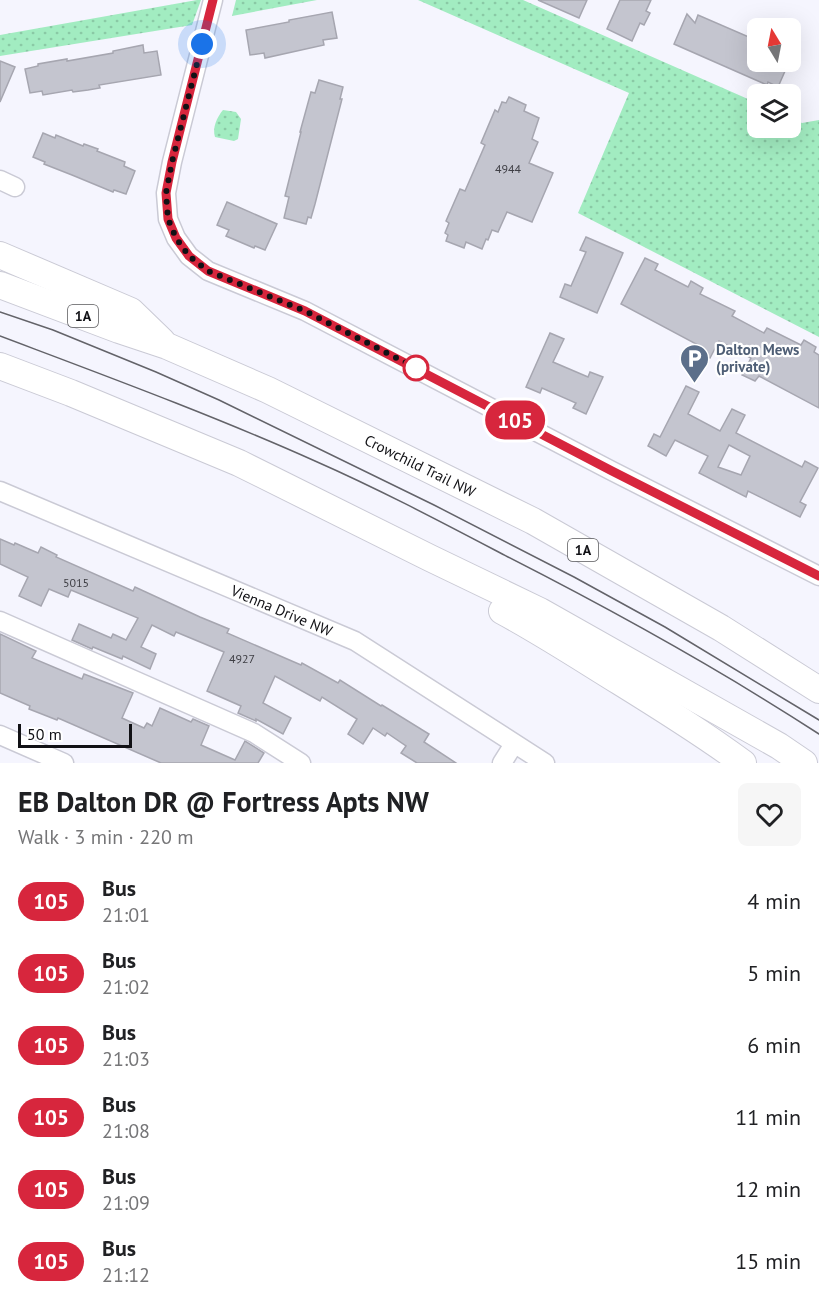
<!DOCTYPE html>
<html lang="en">
<head>
<meta charset="utf-8">
<style>
  :root { --surface:#fff; --page:#f6f6f6; --text:#202124; --muted:#757577 }
  body { margin:0; font-family:"PT Sans",sans-serif; background:var(--page); color:var(--text); height:100vh; display:flex; flex-direction:column; font-size:22px; white-space:nowrap }
  * { box-sizing:border-box; margin:0 }
  p { font-size:20px; color:var(--muted) }
  .icon { flex:none; width:33px; height:33px; fill:none; stroke:currentColor; stroke-width:2; stroke-linecap:round; stroke-linejoin:round }
  .map { position:relative; height:763px; overflow:hidden }
  .panel { display:flex; flex-direction:column; background:var(--surface); flex:1 }
  .panel>* { flex:none }
  .badge { padding:0 12px; border-radius:20px; font-size:21px; line-height:39px }
  .needle { width:39px; rotate:350deg }
  .buttons { position:absolute; left:747px; top:18px; display:grid; gap:12px }
  .buttons a { display:grid; place-items:center; width:54px; height:54px; border-radius:9px; background:var(--surface); box-shadow:0 6px 24px #0002; font-size:30px }
  .scale { position:absolute; left:18px; bottom:15px; width:114px; box-sizing:border-box; padding-left:6px; border:3px solid #111115; border-top:0; font-size:16px; line-height:21px; white-space:nowrap; color:#111115; -webkit-text-stroke:4px #fff; paint-order:stroke }
  .you { position:absolute; width:30px; height:30px; margin:-15px; border:4px solid #fff; border-radius:50%; background:#1a73e8; box-shadow:0 0 0 9px #1a73e833 }
  .map>.badge { position:absolute; translate:-50% -50%; box-shadow:0 0 0 3px #fff }
  .round { display:grid; place-items:center; flex:none; width:63px; height:63px; border-radius:9px; background:var(--page) }
  .overview { display:flex; align-items:center; justify-content:space-between; height:102px; padding:0 18px }
  h1 { font-size:28px; font-weight:700; line-height:45px }
  ul { padding:0; list-style:none }
  li { display:flex; align-items:center; gap:18px; height:72px; padding:0 18px }
  li div { flex:1 }
  li b { display:block; font-size:22px }
  li em { font-style:normal }
  li .badge { min-width:66px; font-weight:700; text-align:center }
  .map>svg:first-child { display:block }
</style>
</head>
<body>
<div class="map">
<svg width="819" height="763" viewBox="0 0 819 763">
  <defs>
    <pattern id="park-dots" width="8" height="8" patternUnits="userSpaceOnUse" patternTransform="scale(1.5)"><rect width="8" height="8" fill="#a2ecc1"/><path d="M2 2h.1M6 6h.1" fill="none" stroke="#8ac9a5" stroke-width="1.8" stroke-linecap="round"/></pattern>
  </defs>
  <rect width="100%" height="100%" fill="#f5f5fe"/>
  <g fill="url(#park-dots)">
    <path d="M197,0H201L192,25L0,56V35Z"/>
    <path d="M236,0H317L232,16Z"/>
    <path d="M418,0H523L757,103L758,128H790L791,118L802,123L819,120V337L578,213L629,93Z"/>
    <path d="M223,110L236,112L241,119L238,139L234,141L215,137C212,128 217,117 223,110Z"/>
  </g>
  <g fill="#c4c5cf" stroke="#a6a6b0" stroke-width="1.5" fill-rule="evenodd">
    <path d="M538,0H587L579,18Z"/>
    <path d="M620,0H651L646,11L650,13L644,25L640,23L632,41L607,29Z"/>
    <path d="M332,12L337,38L323,40L324,45L265,58L264,53L250,55L246,30L289,22V20Z"/>
    <path d="M687,14L695,23L698,15L758,41V62H789L778,87L768,82L767,85L674,44Z"/>
    <path d="M143,45L144,53L157,51L161,75L99,85L100,88L88,90L73,92L72,90L43,95L42,91L30,93L25,69L38,66V64L67,59V61L113,53V51Z"/>
    <path d="M0,61L15,67L0,102Z"/>
    <path d="M319,80L343,87L340,99H342L315,204L311,218L308,217L306,224L284,218L289,197L285,196L301,132H300L311,92L315,93Z"/>
    <path d="M509,97L526,105L524,111L539,118L532,139L538,142L529,163L553,173L532,222L507,212L498,232L492,230L488,240L486,239L482,249L466,242L464,248L446,241L448,235L445,233L449,223L446,221L460,189L465,191L485,145L481,143L495,110L498,112L502,102L506,103Z"/>
    <path d="M43,133L55,138L56,135L83,146L84,144L98,149L97,151L125,162L124,166L135,171L126,194L114,190L113,192L72,175L44,164L45,162L33,157Z"/>
    <path d="M227,202L277,224L265,250L255,246L254,248L226,236L229,230L217,225Z"/>
    <path d="M586,237L623,253L597,313L560,297L565,284L571,286L586,252L580,250Z"/>
    <path d="M645,258L658,264L655,270L688,287L691,281L703,288L700,294L735,311L732,316L764,333L767,328L801,345L804,340L816,347L814,352L819,355V408L759,376L755,381L742,375L751,358L719,341L710,358L698,351L700,346L621,304Z"/>
    <path d="M550,333L564,339L553,362L588,377L590,372L603,377L586,414L573,408L576,403L542,388L540,393L526,387Z"/>
    <path d="M686,386L699,392L688,414L720,431L732,409L745,415L736,433L802,467L805,461L818,468L800,502L806,505L800,517L748,491L746,497L699,473L708,456L675,440L666,456L648,446L654,434L660,437ZM729,445L750,456L741,475L718,467Z"/>
    <path d="M0,539L14,545L15,543L38,553L41,547L57,555L56,557L133,591L135,587L200,617L229,629L227,633L301,665L302,663L338,683L340,680L381,706L382,705L429,734L424,742L456,763H417L401,753L406,746L387,733L385,736L373,728L363,744L348,734L357,719L322,697L320,701L275,676L263,703L291,718L283,734L256,719V721L238,713L241,706L207,691L224,652L176,632L174,636L152,625L141,647L156,654L150,669L123,656L122,659L93,647L92,649L72,640L79,624L111,638L113,634L126,640L138,618L71,590L68,597L49,589L41,606L19,596L28,577L0,564Z"/>
    <path d="M0,634L36,651L32,658L82,679L84,674L133,693L122,718L144,728L147,723L152,726L160,708L191,722L193,719L209,726L201,745L235,760L245,741L264,753L258,763H161L58,718L57,720L29,709L30,706L0,693Z"/>
  </g>
  <g fill="none" stroke-linecap="round" stroke-linejoin="round">
    <defs>
      <g id="minor">
        <path d="M213,0L172,162L166,193L168,219L176,238L189,256L208,271L305,311L612,471L819,576"/>
        <path d="M0,180L15,187"/>
        <path id="s1" d="M0,491L355,641L545,763"/>
        <path d="M0,621L254,733L301,763"/>
        <path d="M0,735L64,763"/>
        <path d="M502,763L514,744"/>
      </g>
      <g id="highway">
        <path d="M0,255L131,311L162,341"/>
        <path id="s2" d="M0,285L119,330L167,346L268,390L533,521L721,628L819,690"/>
        <path d="M0,366L71,393L239,463L430,558L540,611L779,746L804,763"/>
        <path d="M502,611C543,633 581,658 620,682C662,708 704,734 743,763"/>
      </g>
    </defs>
    <use href="#minor" stroke="#cacad5" stroke-width="21"/>
    <use href="#highway" stroke="#cacad5" stroke-width="28"/>
    <use href="#minor" stroke="#fff" stroke-width="18"/>
    <use href="#highway" stroke="#fff" stroke-width="26"/>
    <g stroke="#636369" stroke-width="1.5">
      <path d="M0,312L53,330L156,372L219,400L434,505L574,577L665,627L819,720"/>
      <path d="M0,336C106,376 212,415 315,461C381,490 445,524 508,557C614,611 719,669 819,734"/>
    </g>
  </g>
  <g fill="none" stroke-linecap="round" stroke-linejoin="round">
    <defs>
      <path id="line" d="M213,0L172,162L166,193L168,219L176,238L189,256L208,271L305,311L612,471L819,576"/>
    </defs>
    <use href="#line" stroke="#fff" stroke-width="14"/>
    <use href="#line" stroke="#d7263d" stroke-width="9"/>
    <path stroke="#111115" stroke-width="6" stroke-dasharray="0 10.8" d="M202,44L172,162L166,193L168,219L176,238L189,256L208,271L305,311L424,372L416,368"/>
  </g>
  <defs>
    <symbol id="parking-pin" viewBox="-11 -11 22 30"><path d="M0 17L-7.5 6A9.5 9.5 0 1 1 7.5 6Z" fill="#5c6f8a" stroke="#fff"/><path d="M-3.5-5.5H1a3.5 3.5 0 0 1 0 7H-1V5.5H-3.5ZM-1-3.4V-.6H.8a1.4 1.4 0 0 0 0-2.8Z" fill="#fff"/></symbol>
  </defs>
  <g fill-rule="evenodd">
    <use href="#parking-pin" x="678" y="342" width="33" height="45"/>
  </g>
  <circle fill="#fff" stroke="#d7263d" stroke-width="3" cx="416" cy="368" r="12"/>
  <g text-anchor="middle" dominant-baseline="central" stroke-width="4.5" stroke-linejoin="round" paint-order="stroke">
    <g font-size="12" fill="#3e3e44">
      <text x="508" y="168">4944</text>
      <text x="76" y="582">5015</text>
      <text x="242" y="658">4927</text>
    </g>
    <g fill="#fff" stroke="#58585b" stroke-width="1.5">
      <rect x="68" y="305" width="30" height="22" rx="4.5"/>
      <rect x="568" y="539" width="30" height="22" rx="4.5"/>
    </g>
    <g font-size="14" font-weight="bold" fill="#111115">
      <text x="83" y="316">1A</text>
      <text x="583" y="550">1A</text>
    </g>
    <g font-size="15" font-weight="bold" fill="#4e5e75" stroke="#fff" text-anchor="start">
      <text x="716" y="349">Dalton Mews<tspan x="716" dy="17">(private)</tspan></text>
    </g>
    <g font-size="15" fill="#111115" stroke="#fff">
      <text stroke="none"><textPath href="#s2" startOffset="458">Crowchild Trail NW</textPath></text>
      <text stroke="none"><textPath href="#s1" startOffset="306">Vienna Drive NW</textPath></text>
    </g>
  </g>
</svg>
<div class="buttons">
<a><svg class="needle" viewBox="-14 -14 28 28"><path d="M0-13l5 13h-10z" fill="#e53935"/><path d="M0 13l5-13h-10z" fill="#757577"/></svg></a>
<a><svg class="icon" aria-label="layers" viewBox="0 0 24 24"><path d="M12 4l9 5-9 5-9-5zM3 14l9 5 9-5"/></svg></a>
</div>
<div class="scale">50 m</div>
<div class="you" style="left:202px;top:44px"></div>
<b class="badge" style="left:515px;top:420px;background:#d7263d;color:#fff">105</b>
</div>
<section class="panel">
<div class="overview"><div><h1>EB Dalton DR @ Fortress Apts NW</h1><p>Walk · 3 min · 220 m</p></div><a class="round"><svg class="icon" aria-label="heart" viewBox="0 0 24 24"><path d="M12 20l-8-8c-3-5 5-10 8-4 3-6 11-1 8 4z"/></svg></a></div>
<ul>
<li><span class="badge" style="background:#d7263d;color:#fff">105</span><div><b>Bus</b><p>21:01</p></div><em>4 min</em></li>
<li><span class="badge" style="background:#d7263d;color:#fff">105</span><div><b>Bus</b><p>21:02</p></div><em>5 min</em></li>
<li><span class="badge" style="background:#d7263d;color:#fff">105</span><div><b>Bus</b><p>21:03</p></div><em>6 min</em></li>
<li><span class="badge" style="background:#d7263d;color:#fff">105</span><div><b>Bus</b><p>21:08</p></div><em>11 min</em></li>
<li><span class="badge" style="background:#d7263d;color:#fff">105</span><div><b>Bus</b><p>21:09</p></div><em>12 min</em></li>
<li><span class="badge" style="background:#d7263d;color:#fff">105</span><div><b>Bus</b><p>21:12</p></div><em>15 min</em></li>
</ul>
</section>
</body>
</html>
